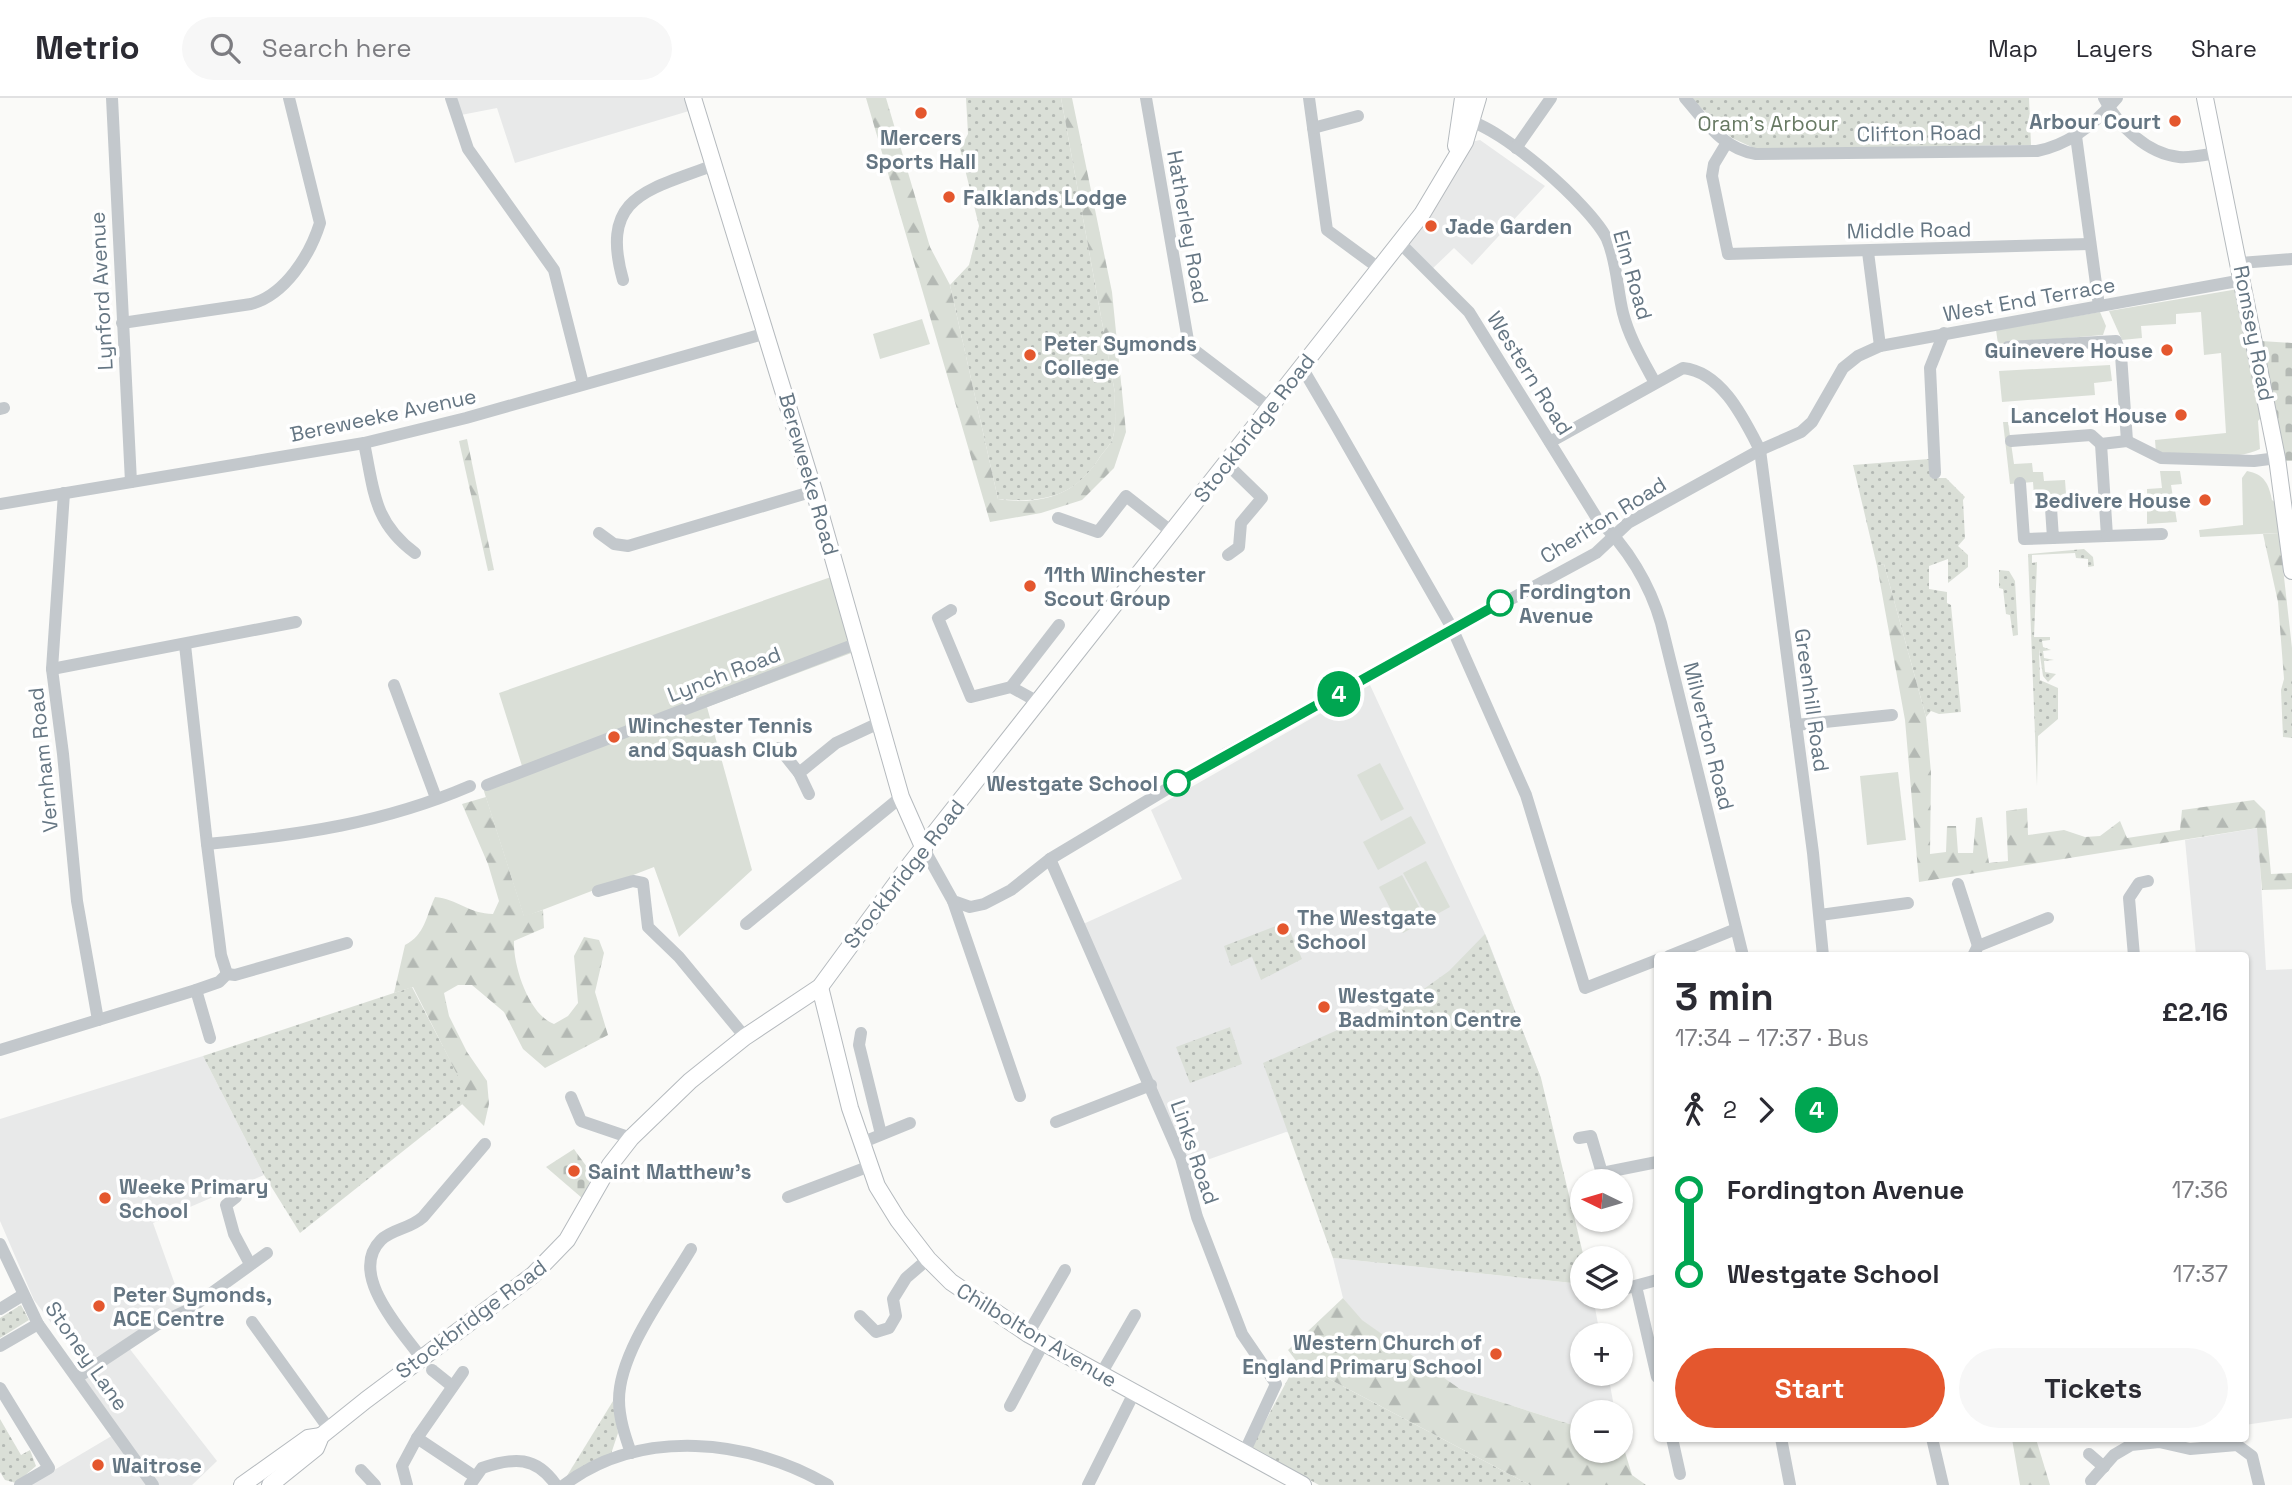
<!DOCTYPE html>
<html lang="en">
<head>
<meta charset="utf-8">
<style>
  :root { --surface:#fff; --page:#f7f7f7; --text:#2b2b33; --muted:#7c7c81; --line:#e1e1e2; --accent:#e4572e }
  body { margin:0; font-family:"Space Grotesk",sans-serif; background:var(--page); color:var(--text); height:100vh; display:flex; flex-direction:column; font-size:26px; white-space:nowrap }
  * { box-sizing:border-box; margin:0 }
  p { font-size:23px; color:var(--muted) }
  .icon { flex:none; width:38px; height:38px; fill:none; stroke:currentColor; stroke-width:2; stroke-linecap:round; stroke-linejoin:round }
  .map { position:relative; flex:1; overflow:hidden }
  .panel { position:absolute; left:1654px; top:854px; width:595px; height:490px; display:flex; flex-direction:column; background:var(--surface); border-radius:7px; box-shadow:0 2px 5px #0004 }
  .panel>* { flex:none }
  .badge { padding:0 14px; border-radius:23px; font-size:24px; line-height:46px }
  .needle { width:46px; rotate:275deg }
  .buttons { position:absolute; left:1570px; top:1071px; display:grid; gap:14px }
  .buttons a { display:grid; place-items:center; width:63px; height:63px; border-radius:50%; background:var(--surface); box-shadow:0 2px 5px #0004; font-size:35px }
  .map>.badge { position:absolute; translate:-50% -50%; box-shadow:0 0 0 4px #fff }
  .legs { display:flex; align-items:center; gap:10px; height:77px; padding:0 21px; font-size:23px }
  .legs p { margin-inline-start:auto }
  .overview { display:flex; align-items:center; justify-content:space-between; height:119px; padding:0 21px }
  h1 { font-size:38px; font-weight:600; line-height:52px }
  .primary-button { display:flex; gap:14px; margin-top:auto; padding:14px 21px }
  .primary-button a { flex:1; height:80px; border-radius:42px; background:var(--accent); color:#fff; font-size:28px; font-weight:600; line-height:80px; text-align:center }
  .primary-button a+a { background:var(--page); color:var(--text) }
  ul { padding:0 21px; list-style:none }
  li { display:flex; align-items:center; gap:24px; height:84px; font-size:26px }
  li i { display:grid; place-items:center; width:10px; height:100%; margin:0 9px; background:currentColor }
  li i::after { content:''; width:18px; height:18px; margin:-9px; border:5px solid; border-radius:50%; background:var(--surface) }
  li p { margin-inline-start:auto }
  li:first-child i { background:linear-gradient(#0000 50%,currentColor 0) }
  li:last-child i { background:linear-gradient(currentColor 50%,#0000 0) }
  header { display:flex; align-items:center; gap:42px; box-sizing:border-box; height:98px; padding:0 35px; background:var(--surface); border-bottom:2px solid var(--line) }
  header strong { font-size:33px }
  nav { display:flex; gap:38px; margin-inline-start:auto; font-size:24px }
  .search { width:490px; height:63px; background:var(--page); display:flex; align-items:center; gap:18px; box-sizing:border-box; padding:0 24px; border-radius:38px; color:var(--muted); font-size:26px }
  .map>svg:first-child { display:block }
</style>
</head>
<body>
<header>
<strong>Metrio</strong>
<div class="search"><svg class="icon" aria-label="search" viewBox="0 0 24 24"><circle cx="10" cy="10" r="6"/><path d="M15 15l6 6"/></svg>Search here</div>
<nav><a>Map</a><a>Layers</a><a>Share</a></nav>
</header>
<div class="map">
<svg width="2292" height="1387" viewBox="0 0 2292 1387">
  <defs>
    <pattern id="grass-dots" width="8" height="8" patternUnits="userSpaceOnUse" patternTransform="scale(1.75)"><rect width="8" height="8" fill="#dadfd7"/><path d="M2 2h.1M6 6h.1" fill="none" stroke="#b4b9b4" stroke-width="1.8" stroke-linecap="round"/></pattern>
    <pattern id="forest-firs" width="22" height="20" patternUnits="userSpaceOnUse" patternTransform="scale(1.75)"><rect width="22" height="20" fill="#dadfd7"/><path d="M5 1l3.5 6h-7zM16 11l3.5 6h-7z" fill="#b4b9b4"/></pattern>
    <pattern id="cemetery-stones" width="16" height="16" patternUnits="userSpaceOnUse" patternTransform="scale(1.75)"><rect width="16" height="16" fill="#dadfd7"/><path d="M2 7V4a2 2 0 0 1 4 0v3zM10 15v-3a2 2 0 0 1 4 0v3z" fill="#b4b9b4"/></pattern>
  </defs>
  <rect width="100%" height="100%" fill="#fafaf8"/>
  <g fill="#e8e9e9">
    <path d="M457,0H685L689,13L515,65L497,10L461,17Z"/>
    <path d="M1480,42L1545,88L1472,167L1454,150L1430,173L1405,147L1471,44Z"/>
    <path d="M1370,587L1487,840L1541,980L1318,1042L1286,1034L1190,1068L1081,827L1182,781L1151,712Z"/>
    <path d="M2258,730L2266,872L2292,871V1320L2245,1327V858L2196,857L2185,742Z"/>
    <path d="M203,958L264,1077L153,1125L183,1209L83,1267L34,1202L0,1123V1021Z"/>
    <path d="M1333,1160L1582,1186V1199H1593L1600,1237H1582V1276H1608L1615,1314H1582V1330L1460,1291L1361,1222L1343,1200Z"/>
    <path d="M129,1250L217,1363L192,1387H29L115,1336L82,1282Z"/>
  </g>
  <g fill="url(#grass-dots)">
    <path d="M966,0H1061L1115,295C1114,308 1117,326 1113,339C1111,347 1102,355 1098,362C1073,400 1041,405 998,401L950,187L969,167L979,128L960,51L968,36Z"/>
    <path d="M1691,0H2029L2031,47L1756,51L1732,40Z"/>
    <path d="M1929,361L1931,380H1946L1965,399L1963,402L1965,440L1958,448L1968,457V469L1948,485V461L1929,468V491L1947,494V505L1951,507L1961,614L1939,616L1931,613L1926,619L1884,466L1877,468L1853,367Z"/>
    <path d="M2084,451L2093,459L2094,468L2088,469V461L2076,460L2075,455L2032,457V465L2037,464L2034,539H2050V542L2042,543L2043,549L2051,552L2043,553L2044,560L2054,562L2044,563L2045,574L2056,576L2048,584L2043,578L2039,551L2040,582L2058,590V621L2038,638L2037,688L2028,456Z"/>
    <path d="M1999,472L2009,473L2015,483L2018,537L2013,538L2010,517L2006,516L2003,491L1999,490Z"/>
    <path d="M2284,581H2292V640L2283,639L2281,592Z"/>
    <path d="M1286,824L1302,861L1261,882L1252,859L1231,868L1224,848Z"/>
    <path d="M1485,836L1541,980L1584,1160L1582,1186L1333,1160L1263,965L1414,898L1449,873Z"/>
    <path d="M412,889L470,1000L300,1135L264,1077L203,958Z"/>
    <path d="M1230,929L1242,966L1190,985L1176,949Z"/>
    <path d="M21,1207L29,1222L0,1240V1220Z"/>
    <path d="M1297,1264L1530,1387H1319L1251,1350Z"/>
    <path d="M613,1303L618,1335L610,1359L565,1381Z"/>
    <path d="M0,1321L21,1357L30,1352L36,1368L16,1385L5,1382L0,1374Z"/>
  </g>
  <g fill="url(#forest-firs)">
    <path d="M866,0H886L930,149L950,187L998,401C1040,407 1073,399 1098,362C1102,355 1111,347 1113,339C1117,326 1114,308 1115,295L1061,0H1072L1112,194L1126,334L1114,370L1082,402L1041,415L990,424Z"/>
    <path d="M467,341L494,472L488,473L459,343Z"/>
    <path d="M2279,435L2292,550V581H2284L2278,504L2263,436Z"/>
    <path d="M1884,466L1926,619L1931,675L1930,756L1946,754L1947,728H1956L1958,755H1973L1976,720L1982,719L1989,765L2008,763L2006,713L2027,710L2028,737L2064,732L2085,739L2100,738L2120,723L2127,740L2180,732L2182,712L2254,702L2265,713L2271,776L2292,775V791L2262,792L2257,730L1919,784L1905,622L1877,468Z"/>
    <path d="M486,699L524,818L543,812L544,830L514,843C513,868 529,917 554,926L568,918L578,905L574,858L584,839L599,842L604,855L595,894L608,937L545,970L523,951L504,914L472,887H458L444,895L449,918L467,954L487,983L489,1006L484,1028L462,1006L469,1000L413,889L394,895L405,847C425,837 426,818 435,799C457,801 470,816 493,816L499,803L488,766L462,706Z"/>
    <path d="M1343,1200L1362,1222L1460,1291L1582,1330V1353H1620L1621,1341L1632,1377L1646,1387H1530L1297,1264L1288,1252Z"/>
    <path d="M2012,1341H2036L2050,1387H2020Z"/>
  </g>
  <g fill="url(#cemetery-stones)">
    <path d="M2261,243L2292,245V363H2286Z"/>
    <path d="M574,1051C589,1073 597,1075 582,1100L546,1069Z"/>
  </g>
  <g fill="#dadfd7">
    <path d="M2238,191L2262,319L2258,323L2260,351C2237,363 2182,359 2156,355L2155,342L2226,335L2221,255L2204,257L2201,214L2176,216V226L2141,228L2142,240L2122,242L2109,213Z"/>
    <path d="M2100,214L2106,228L2103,237L1998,246L1996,232Z"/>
    <path d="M922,221L930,246L880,261L873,236Z"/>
    <path d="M2110,267L2112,283L2094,285L2095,297L2002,304L1999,273Z"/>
    <path d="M2003,324H2008L2014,366L2032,365L2033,374H2043L2044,383L2065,382L2067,410L2035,412L2033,384L2010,386Z"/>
    <path d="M2160,373H2180L2182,386L2171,387L2177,424L2147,426V391L2162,390Z"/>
    <path d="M2247,373C2264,376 2269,386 2272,402L2276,405L2279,435L2200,439L2199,432L2243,427L2242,380Z"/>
    <path d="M831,479L854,554L707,609L752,772L679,839L654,769L524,819L482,687L522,668L499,595Z"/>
    <path d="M1380,665L1404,711L1381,723L1357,677Z"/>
    <path d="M1898,674L1906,742L1867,747L1860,678Z"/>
    <path d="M1411,718L1426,745L1378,772L1363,744Z"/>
    <path d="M1426,763L1450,809L1428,821L1403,775Z"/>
    <path d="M1402,777L1426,822L1403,835L1379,789Z"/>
  </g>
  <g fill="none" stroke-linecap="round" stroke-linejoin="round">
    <defs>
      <g id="major">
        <path d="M693,0L814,393L901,699L924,751"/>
        <path d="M2205,0L2277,360L2292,473"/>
        <path d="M1456,48L1463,0"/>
        <path d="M820,889L850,1010L877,1088L898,1122L928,1161L951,1184L1028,1236L1303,1387"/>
        <path d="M242,1387L308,1340L321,1338"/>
        <path d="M270,1387L316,1350L321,1338L366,1302L533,1177L567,1142L610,1067L631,1040L690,983L745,939L820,889L911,765L1422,116L1465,44L1478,0"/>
      </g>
    </defs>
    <use href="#major" stroke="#b5babe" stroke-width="18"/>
    <g stroke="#c3c8cc" stroke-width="12">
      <path d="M112,0L131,384"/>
      <path d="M451,0L468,51L554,172L583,286"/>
      <path d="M1146,0L1189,248L1269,309"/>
      <path d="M1309,0L1327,132L1380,171"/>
      <path d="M1685,0C1706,24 1723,51 1756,56L2037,53C2069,47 2096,25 2117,0"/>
      <path d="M2104,0C2117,27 2148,56 2179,59C2191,60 2205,57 2217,55"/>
      <path d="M1465,22C1501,28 1591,108 1607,141C1617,164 1617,191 1623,215C1629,239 1642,261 1654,283"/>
      <path d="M1313,30L1358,18"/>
      <path d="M2076,38L2099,208"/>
      <path d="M1726,46L1714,66L1712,78L1728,156L2090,146"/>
      <path d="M1516,50L1551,0"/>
      <path d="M1400,145L1469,214L1598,422C1627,448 1650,487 1661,525L1743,858"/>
      <path d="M1868,154L1880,248"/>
      <path d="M2240,165L2292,161"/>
      <path d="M623,182C599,97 649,92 714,67"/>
      <path d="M122,225L251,206C285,197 310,157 320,125L289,0"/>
      <path d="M2008,249L2116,243L2121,257L2127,343"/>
      <path d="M1299,272L1307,278L1334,324L1452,530L1526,697L1585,890L1657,862"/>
      <path d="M0,311L4,310"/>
      <path d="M2011,343L2091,337L2101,346L2127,343L2161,360L2254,363L2277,360"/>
      <path d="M1550,344L1683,270C1722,274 1744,321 1760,352L1813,755L1823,858"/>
      <path d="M364,345C374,392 373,424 415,455"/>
      <path d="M1226,365L1262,400L1241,425L1239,449L1228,457"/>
      <path d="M1935,375L1930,270L1944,235"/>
      <path d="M2020,385L2024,441L2053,440"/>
      <path d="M64,395L52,571L63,656L77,803L98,922"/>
      <path d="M0,406L364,345L466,320L767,235"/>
      <path d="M2051,410L2053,440L2107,438L2101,346"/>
      <path d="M1058,420L1098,434L1126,398L1172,434"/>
      <path d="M599,435L614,446L628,448L814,393"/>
      <path d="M2107,438L2162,436"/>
      <path d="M951,512L938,520L971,599L1011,589L1040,605"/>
      <path d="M185,547L207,746L221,857L227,876"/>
      <path d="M52,571L296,524"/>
      <path d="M394,587L436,700"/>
      <path d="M1011,589L1059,527"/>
      <path d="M1796,627L1892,617"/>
      <path d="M779,650L799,675"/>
      <path d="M487,687L858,545"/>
      <path d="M809,696L799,675L836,645L881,624"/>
      <path d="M207,746C300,737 384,725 470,688"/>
      <path d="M924,751L953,803L970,809L984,806L1011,792L1050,761L1227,655L1596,455L1628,425L1760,352L1801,334L1812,324L1843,270L1858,258L1880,248L2243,182"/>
      <path d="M1050,761L1181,1060L1197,1119L1242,1236L1276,1286L1244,1355"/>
      <path d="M1958,786L1978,848"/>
      <path d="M598,793L633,783L643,785L648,829L679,859L745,939"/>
      <path d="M953,803L1020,998"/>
      <path d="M1820,817L1908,805"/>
      <path d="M746,826L901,699"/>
      <path d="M1669,858L1736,831"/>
      <path d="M1973,858L1978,848L2048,820"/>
      <path d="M2134,858L2129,800L2139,785L2148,783"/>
      <path d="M196,892L210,940"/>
      <path d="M861,935L859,947L881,1036"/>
      <path d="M0,952L196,892L219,884L227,876L235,877L347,845"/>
      <path d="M571,999L581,1023L631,1040"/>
      <path d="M1056,1024L1151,987"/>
      <path d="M1579,1040L1591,1038L1602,1075L1657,1064"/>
      <path d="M861,1045L910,1025"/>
      <path d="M236,1099L226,1107L234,1136L250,1166"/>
      <path d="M788,1099L870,1068"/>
      <path d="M0,1146L38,1226L153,1387"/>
      <path d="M1636,1188L1657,1279"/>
      <path d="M1620,1192L1657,1182"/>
      <path d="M0,1211L23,1197"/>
      <path d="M860,1218L876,1234L889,1230L896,1218L893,1201L906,1180L928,1161"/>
      <path d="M252,1224L329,1331"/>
      <path d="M1028,1236L1065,1172"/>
      <path d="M0,1248L38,1226"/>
      <path d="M422,1261C402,1233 347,1176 381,1142C392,1131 410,1131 423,1119L485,1046"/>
      <path d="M432,1272L452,1288"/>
      <path d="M1101,1276L1135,1217"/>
      <path d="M78,1279L158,1226L188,1212L267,1155"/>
      <path d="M0,1290L49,1370L20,1387"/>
      <path d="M1010,1308L1044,1244"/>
      <path d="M417,1340L474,1378"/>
      <path d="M1672,1340L1680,1376"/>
      <path d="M1781,1340L1790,1387"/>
      <path d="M1932,1340L1943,1387"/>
      <path d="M631,1355C625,1338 619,1320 619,1302C619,1254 667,1192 691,1151"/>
      <path d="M2089,1356L2104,1369"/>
      <path d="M361,1372L375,1387"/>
      <path d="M2091,1383L2114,1357L2131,1347L2159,1344L2190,1351L2237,1347L2252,1358L2259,1387"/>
      <path d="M407,1387L402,1368L417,1340L463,1274"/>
      <path d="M470,1387L482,1370C514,1359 536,1358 556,1387"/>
      <path d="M564,1387C641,1329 750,1341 828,1387"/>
      <path d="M1088,1387L1134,1295"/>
    </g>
    <use href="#major" stroke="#fff" stroke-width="16"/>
  </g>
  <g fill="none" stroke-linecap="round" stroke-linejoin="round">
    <defs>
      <path id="line-1" d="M1177,685L1500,505"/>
    </defs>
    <use href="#line-1" stroke="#fff" stroke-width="16"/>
    <use href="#line-1" stroke="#00a651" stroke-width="10"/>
  </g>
  <g fill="#e4572e" stroke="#fff" stroke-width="2.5">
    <circle cx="921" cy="15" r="7"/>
    <circle cx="2175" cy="23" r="7"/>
    <circle cx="949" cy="99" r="7"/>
    <circle cx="1431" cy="128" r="7"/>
    <circle cx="2167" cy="252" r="7"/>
    <circle cx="1030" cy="257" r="7"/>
    <circle cx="2181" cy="317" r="7"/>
    <circle cx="2205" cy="402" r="7"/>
    <circle cx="1030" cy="488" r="7"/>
    <circle cx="614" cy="639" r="7"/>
    <circle cx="1283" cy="831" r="7"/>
    <circle cx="1324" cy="909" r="7"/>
    <circle cx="574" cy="1073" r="7"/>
    <circle cx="105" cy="1100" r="7"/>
    <circle cx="99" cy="1208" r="7"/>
    <circle cx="1496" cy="1256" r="7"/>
    <circle cx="98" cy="1367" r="7"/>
  </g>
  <g fill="#fff" stroke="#00a651" stroke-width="3.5">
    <circle cx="1500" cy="505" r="12"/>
    <circle cx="1177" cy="685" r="12"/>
  </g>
  <g text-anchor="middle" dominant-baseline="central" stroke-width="7" stroke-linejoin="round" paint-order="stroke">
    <g font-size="21" font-weight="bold" fill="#657683" stroke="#fff" text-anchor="start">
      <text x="2161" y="23" text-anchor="end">Arbour Court</text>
      <text x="921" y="39" text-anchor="middle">Mercers<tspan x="921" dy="24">Sports Hall</tspan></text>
      <text x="963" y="99">Falklands Lodge</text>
      <text x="1445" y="128">Jade Garden</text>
      <text x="1044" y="245">Peter Symonds<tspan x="1044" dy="24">College</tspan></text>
      <text x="2153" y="252" text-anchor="end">Guinevere House</text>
      <text x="2167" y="317" text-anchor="end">Lancelot House</text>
      <text x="2191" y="402" text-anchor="end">Bedivere House</text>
      <text x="1044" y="476">11th Winchester<tspan x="1044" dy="24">Scout Group</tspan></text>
      <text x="628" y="627">Winchester Tennis<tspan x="628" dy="24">and Squash Club</tspan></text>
      <text x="1297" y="819">The Westgate<tspan x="1297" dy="24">School</tspan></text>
      <text x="1338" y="897">Westgate<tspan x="1338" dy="24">Badminton Centre</tspan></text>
      <text x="588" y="1073">Saint Matthew's</text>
      <text x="119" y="1088">Weeke Primary<tspan x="119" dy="24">School</tspan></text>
      <text x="113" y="1196">Peter Symonds,<tspan x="113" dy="24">ACE Centre</tspan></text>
      <text x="1482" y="1244" text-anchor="end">Western Church of<tspan x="1482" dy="24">England Primary School</tspan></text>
      <text x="112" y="1367">Waitrose</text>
    </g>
    <g font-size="21" fill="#687a64" stroke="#fff">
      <text x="1768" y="25">Oram's Arbour</text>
    </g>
    <g font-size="21" fill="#657683" stroke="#fff">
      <text transform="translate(1919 35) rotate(-1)">Clifton Road</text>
      <text transform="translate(1188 129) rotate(80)">Hatherley Road</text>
      <text transform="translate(1909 132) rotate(-1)">Middle Road</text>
      <text transform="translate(1633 177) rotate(74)">Elm Road</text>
      <text transform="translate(101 193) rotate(-93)">Lynford Avenue</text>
      <text transform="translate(2029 201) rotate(-10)">West End Terrace</text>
      <text transform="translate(2254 235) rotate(79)">Romsey Road</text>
      <text transform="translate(1530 275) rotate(58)">Western Road</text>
      <text transform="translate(383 317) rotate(-12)">Bereweeke Avenue</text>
      <text transform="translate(1254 330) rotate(-52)">Stockbridge Road</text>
      <text transform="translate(809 376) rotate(74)">Bereweeke Road</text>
      <text transform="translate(1603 422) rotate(-32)">Cheriton Road</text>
      <text transform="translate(724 576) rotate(-21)">Lynch Road</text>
      <text transform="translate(1812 602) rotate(82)">Greenhill Road</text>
      <text transform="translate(1709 638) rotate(76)">Milverton Road</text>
      <text transform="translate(43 662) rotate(-96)">Vernham Road</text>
      <text transform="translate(904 776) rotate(-52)">Stockbridge Road</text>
      <text transform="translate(1195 1054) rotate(71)">Links Road</text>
      <text transform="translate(471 1221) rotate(-37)">Stockbridge Road</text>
      <text transform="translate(1037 1237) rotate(31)">Chilbolton Avenue</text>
      <text transform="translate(87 1258) rotate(55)">Stoney Lane</text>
    </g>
    <g font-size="21" font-weight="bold" fill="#657683" stroke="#fff" text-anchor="start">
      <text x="1519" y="493">Fordington<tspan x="1519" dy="24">Avenue</tspan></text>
      <text x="1158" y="685" text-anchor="end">Westgate School</text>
    </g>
  </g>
</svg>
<div class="buttons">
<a><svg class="needle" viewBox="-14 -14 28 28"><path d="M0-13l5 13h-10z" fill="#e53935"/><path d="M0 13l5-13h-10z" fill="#7c7c81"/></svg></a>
<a><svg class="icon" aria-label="layers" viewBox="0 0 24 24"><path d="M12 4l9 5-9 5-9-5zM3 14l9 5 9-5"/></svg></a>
<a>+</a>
<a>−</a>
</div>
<b class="badge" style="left:1339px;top:596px;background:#00a651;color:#fff">4</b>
<section class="panel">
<div class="overview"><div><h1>3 min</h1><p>17:34 – 17:37 · Bus</p></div><b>£2.16</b></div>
<div class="legs"><svg class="icon" aria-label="walk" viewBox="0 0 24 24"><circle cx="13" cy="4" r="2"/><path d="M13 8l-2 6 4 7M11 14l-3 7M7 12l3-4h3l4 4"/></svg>2<svg class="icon" aria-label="forward" viewBox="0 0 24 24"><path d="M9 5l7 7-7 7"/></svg><b class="badge" style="background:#00a651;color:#fff">4</b></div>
<ul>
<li><i style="color:#00a651"></i><b>Fordington Avenue</b><p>17:36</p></li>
<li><i style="color:#00a651"></i><b>Westgate School</b><p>17:37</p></li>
</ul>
<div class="primary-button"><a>Start</a><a>Tickets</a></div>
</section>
</div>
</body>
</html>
